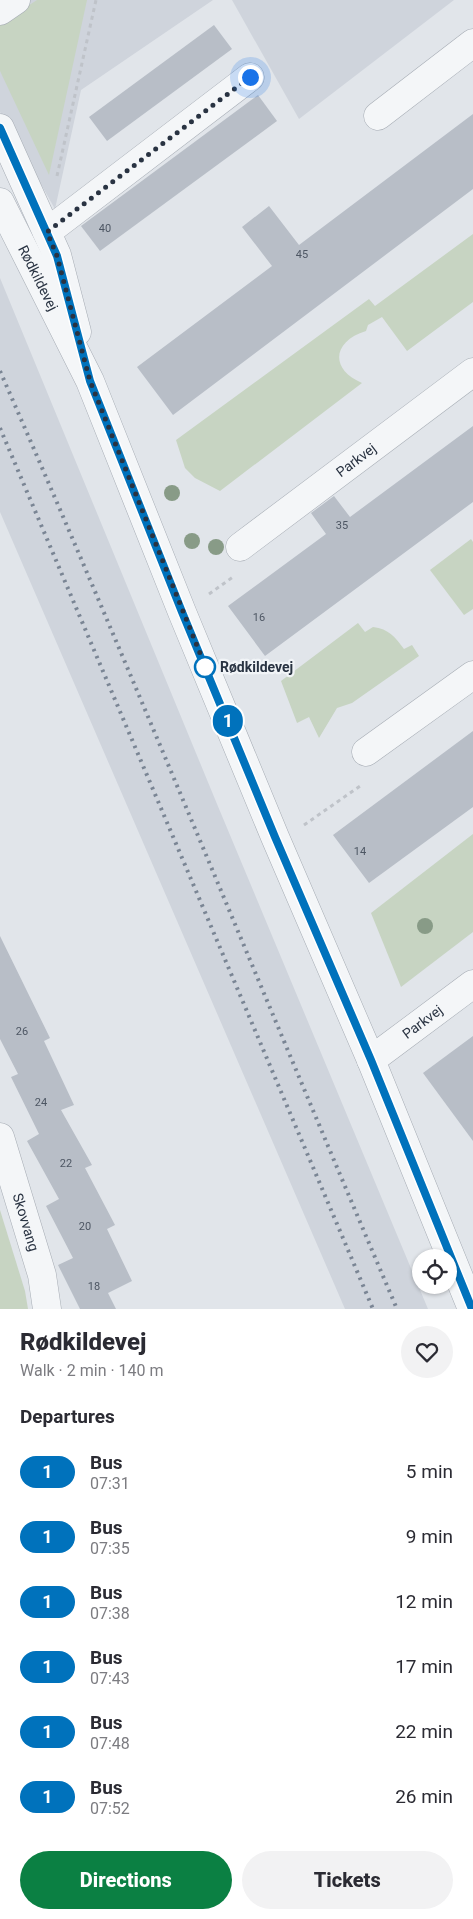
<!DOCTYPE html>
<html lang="en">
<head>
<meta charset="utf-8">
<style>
  :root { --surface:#fff; --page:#f2f2f3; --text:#2b2b33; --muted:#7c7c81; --accent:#0b8043 }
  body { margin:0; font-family:Roboto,sans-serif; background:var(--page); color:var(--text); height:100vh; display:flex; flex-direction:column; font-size:19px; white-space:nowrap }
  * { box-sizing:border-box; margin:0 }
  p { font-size:16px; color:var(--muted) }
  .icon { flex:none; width:28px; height:28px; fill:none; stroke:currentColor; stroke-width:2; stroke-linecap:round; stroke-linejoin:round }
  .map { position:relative; height:1309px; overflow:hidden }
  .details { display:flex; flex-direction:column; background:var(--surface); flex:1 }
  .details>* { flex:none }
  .badge { padding:0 10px; border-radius:16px; font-size:18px; line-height:32px }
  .fabs { position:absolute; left:412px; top:1249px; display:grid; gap:10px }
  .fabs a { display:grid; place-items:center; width:45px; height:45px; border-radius:50%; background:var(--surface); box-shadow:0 1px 4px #0004; font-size:25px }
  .you { position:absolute; width:25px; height:25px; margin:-12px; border:4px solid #fff; border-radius:50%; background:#1a73e8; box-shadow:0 0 0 8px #1a73e833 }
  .map>.badge { position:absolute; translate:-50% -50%; box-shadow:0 0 0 2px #fff }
  h2 { padding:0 20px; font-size:19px; line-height:45px }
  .round { display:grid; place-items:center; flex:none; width:52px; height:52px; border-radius:26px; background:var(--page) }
  .head { display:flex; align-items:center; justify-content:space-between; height:85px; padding:0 20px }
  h1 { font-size:24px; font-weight:800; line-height:38px }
  .primary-button { display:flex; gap:10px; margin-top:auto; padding:10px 20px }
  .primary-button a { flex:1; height:58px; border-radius:30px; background:var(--accent); color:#fff; font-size:20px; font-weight:800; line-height:58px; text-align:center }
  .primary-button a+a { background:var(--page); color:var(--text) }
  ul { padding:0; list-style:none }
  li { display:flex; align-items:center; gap:15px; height:65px; padding:0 20px }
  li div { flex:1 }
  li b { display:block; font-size:19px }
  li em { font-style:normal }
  li .badge { min-width:55px; font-weight:700; text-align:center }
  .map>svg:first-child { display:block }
</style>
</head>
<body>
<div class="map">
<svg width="473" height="1309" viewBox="0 0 473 1309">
  <rect width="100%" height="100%" fill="#e1e5ea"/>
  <g fill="#cfd4dc">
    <path d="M0,0H213L81,90L55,209L0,112Z"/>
    <path d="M232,0H454L299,119Z"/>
    <path d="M0,278L217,804L428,1309H345L0,512Z"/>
  </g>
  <g fill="#c7d4c2">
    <path d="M37,0H87L49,175L0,71V24Z"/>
    <path d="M473,234V302L407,351L382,317L368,325L366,331C333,341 329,369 362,383L220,491L195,478L185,468L176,440L369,299L375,306Z"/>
    <path d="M471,539L473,542V609L464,615L430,570Z"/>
    <path d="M358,623L365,632L373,627C389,629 395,637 404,649L412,645L419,656L352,703L337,708L319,738L309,717L297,723L281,681Z"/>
    <path d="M473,834V932L401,987L371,913Z"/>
    <path d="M0,1210L25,1291L28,1309H0Z"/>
  </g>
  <g fill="#b8bec7">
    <path d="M214,25L232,49L107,141L89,117Z"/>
    <path d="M258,95L277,121L100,251L81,226Z"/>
    <path d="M473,114V189L173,415L137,367L272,266L242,227L269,206L299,245Z"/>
    <path d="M473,426V502L265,656L228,606L326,534L311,513L334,496L350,517Z"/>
    <path d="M473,731V807L369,883L333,835Z"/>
    <path d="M0,936L50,1038L44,1041L74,1105L61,1110L92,1165L85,1168L115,1225L107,1229L132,1281L108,1293L116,1309H80L58,1265L73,1258L46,1206L59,1199L27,1141L39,1134L11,1077L18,1074L0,1039Z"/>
    <path d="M473,1036V1141L423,1073Z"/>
  </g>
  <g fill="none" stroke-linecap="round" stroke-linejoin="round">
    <defs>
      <g id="minor">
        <path d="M0,11L16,0"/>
        <path d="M378,116L473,43"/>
        <path d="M0,128L57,255L77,332"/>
        <path id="s1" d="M0,202L90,381L182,612L275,837L371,1060L472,1309"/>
        <path d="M47,232L250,77"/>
        <path id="s2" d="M240,547L473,372"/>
        <path d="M366,752L473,675"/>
        <path id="s3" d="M371,1060L473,984"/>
        <path id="s4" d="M0,1137L42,1275L47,1309"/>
      </g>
    </defs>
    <use href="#minor" stroke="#a6acb4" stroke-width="29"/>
    <g stroke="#bfc3c9" stroke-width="3" stroke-dasharray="4 4" stroke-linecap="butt">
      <path d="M57,176L96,0"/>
      <path d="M209,594L233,577"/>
      <path d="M304,825L363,784"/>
    </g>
    <use href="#minor" stroke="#f4f6f8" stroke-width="28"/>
    <g stroke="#7a8594" stroke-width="4" stroke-dasharray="2.5 5" stroke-linecap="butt">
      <path d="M0,371C136,682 264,997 397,1309"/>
      <path d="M0,428L373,1309"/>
    </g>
  </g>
  <g fill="#889b87">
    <circle cx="172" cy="493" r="8"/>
    <circle cx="192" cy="541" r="8"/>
    <circle cx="216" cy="547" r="8"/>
    <circle cx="425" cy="926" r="8"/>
  </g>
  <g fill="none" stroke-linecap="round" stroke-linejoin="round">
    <defs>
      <path id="line" d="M0,128L57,256L90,381L182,612L275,837L371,1060L472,1309"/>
    </defs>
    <use href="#line" stroke="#fff" stroke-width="11"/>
    <use href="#line" stroke="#0072bc" stroke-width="8"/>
    <path stroke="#293342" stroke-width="5" stroke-dasharray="0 9" d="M205,667L206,668L90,381L57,256L47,232L250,77"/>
  </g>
  <circle fill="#fff" stroke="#0072bc" stroke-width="2.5" cx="205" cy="667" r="10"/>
  <g text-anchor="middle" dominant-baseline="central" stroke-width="4.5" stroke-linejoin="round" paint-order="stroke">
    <g font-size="11" fill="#4d5663">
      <text x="105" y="228">40</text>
      <text x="302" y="254">45</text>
      <text x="342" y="525">35</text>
      <text x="259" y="617">16</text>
      <text x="360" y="851">14</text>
      <text x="22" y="1031">26</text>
      <text x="41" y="1102">24</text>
      <text x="66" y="1163">22</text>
      <text x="85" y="1226">20</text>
      <text x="94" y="1286">18</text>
    </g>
    <g font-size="14" fill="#293342" stroke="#f1f4f7">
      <text stroke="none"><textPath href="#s1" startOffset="85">Rødkildevej</textPath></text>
      <text stroke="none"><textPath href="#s2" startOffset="145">Parkvej</textPath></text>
      <text stroke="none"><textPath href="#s3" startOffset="64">Parkvej</textPath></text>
      <text stroke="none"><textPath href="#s4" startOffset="89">Skovvang</textPath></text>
    </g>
    <g font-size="14" font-weight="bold" fill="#293342" stroke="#f1f4f7" text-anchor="start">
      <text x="220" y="667">Rødkildevej</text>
    </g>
  </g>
</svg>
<div class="fabs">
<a><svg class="icon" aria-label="locate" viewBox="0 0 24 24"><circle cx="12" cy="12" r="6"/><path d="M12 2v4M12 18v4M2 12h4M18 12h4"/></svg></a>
</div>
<div class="you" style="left:250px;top:77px"></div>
<b class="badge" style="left:228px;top:721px;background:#0072bc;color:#fff">1</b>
</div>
<section class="details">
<div class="head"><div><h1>Rødkildevej</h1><p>Walk · 2 min · 140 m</p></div><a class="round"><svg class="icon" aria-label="heart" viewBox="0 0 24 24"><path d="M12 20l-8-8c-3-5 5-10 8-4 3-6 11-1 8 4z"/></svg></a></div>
<h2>Departures</h2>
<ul>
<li><span class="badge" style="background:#0072bc;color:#fff">1</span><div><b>Bus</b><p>07:31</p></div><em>5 min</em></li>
<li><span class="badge" style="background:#0072bc;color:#fff">1</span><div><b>Bus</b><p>07:35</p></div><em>9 min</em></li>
<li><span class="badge" style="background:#0072bc;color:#fff">1</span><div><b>Bus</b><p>07:38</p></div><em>12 min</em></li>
<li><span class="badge" style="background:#0072bc;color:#fff">1</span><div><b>Bus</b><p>07:43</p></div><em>17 min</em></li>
<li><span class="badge" style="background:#0072bc;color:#fff">1</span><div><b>Bus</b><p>07:48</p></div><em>22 min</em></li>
<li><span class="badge" style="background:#0072bc;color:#fff">1</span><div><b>Bus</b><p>07:52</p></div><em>26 min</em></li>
</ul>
<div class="primary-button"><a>Directions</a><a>Tickets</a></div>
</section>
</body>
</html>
